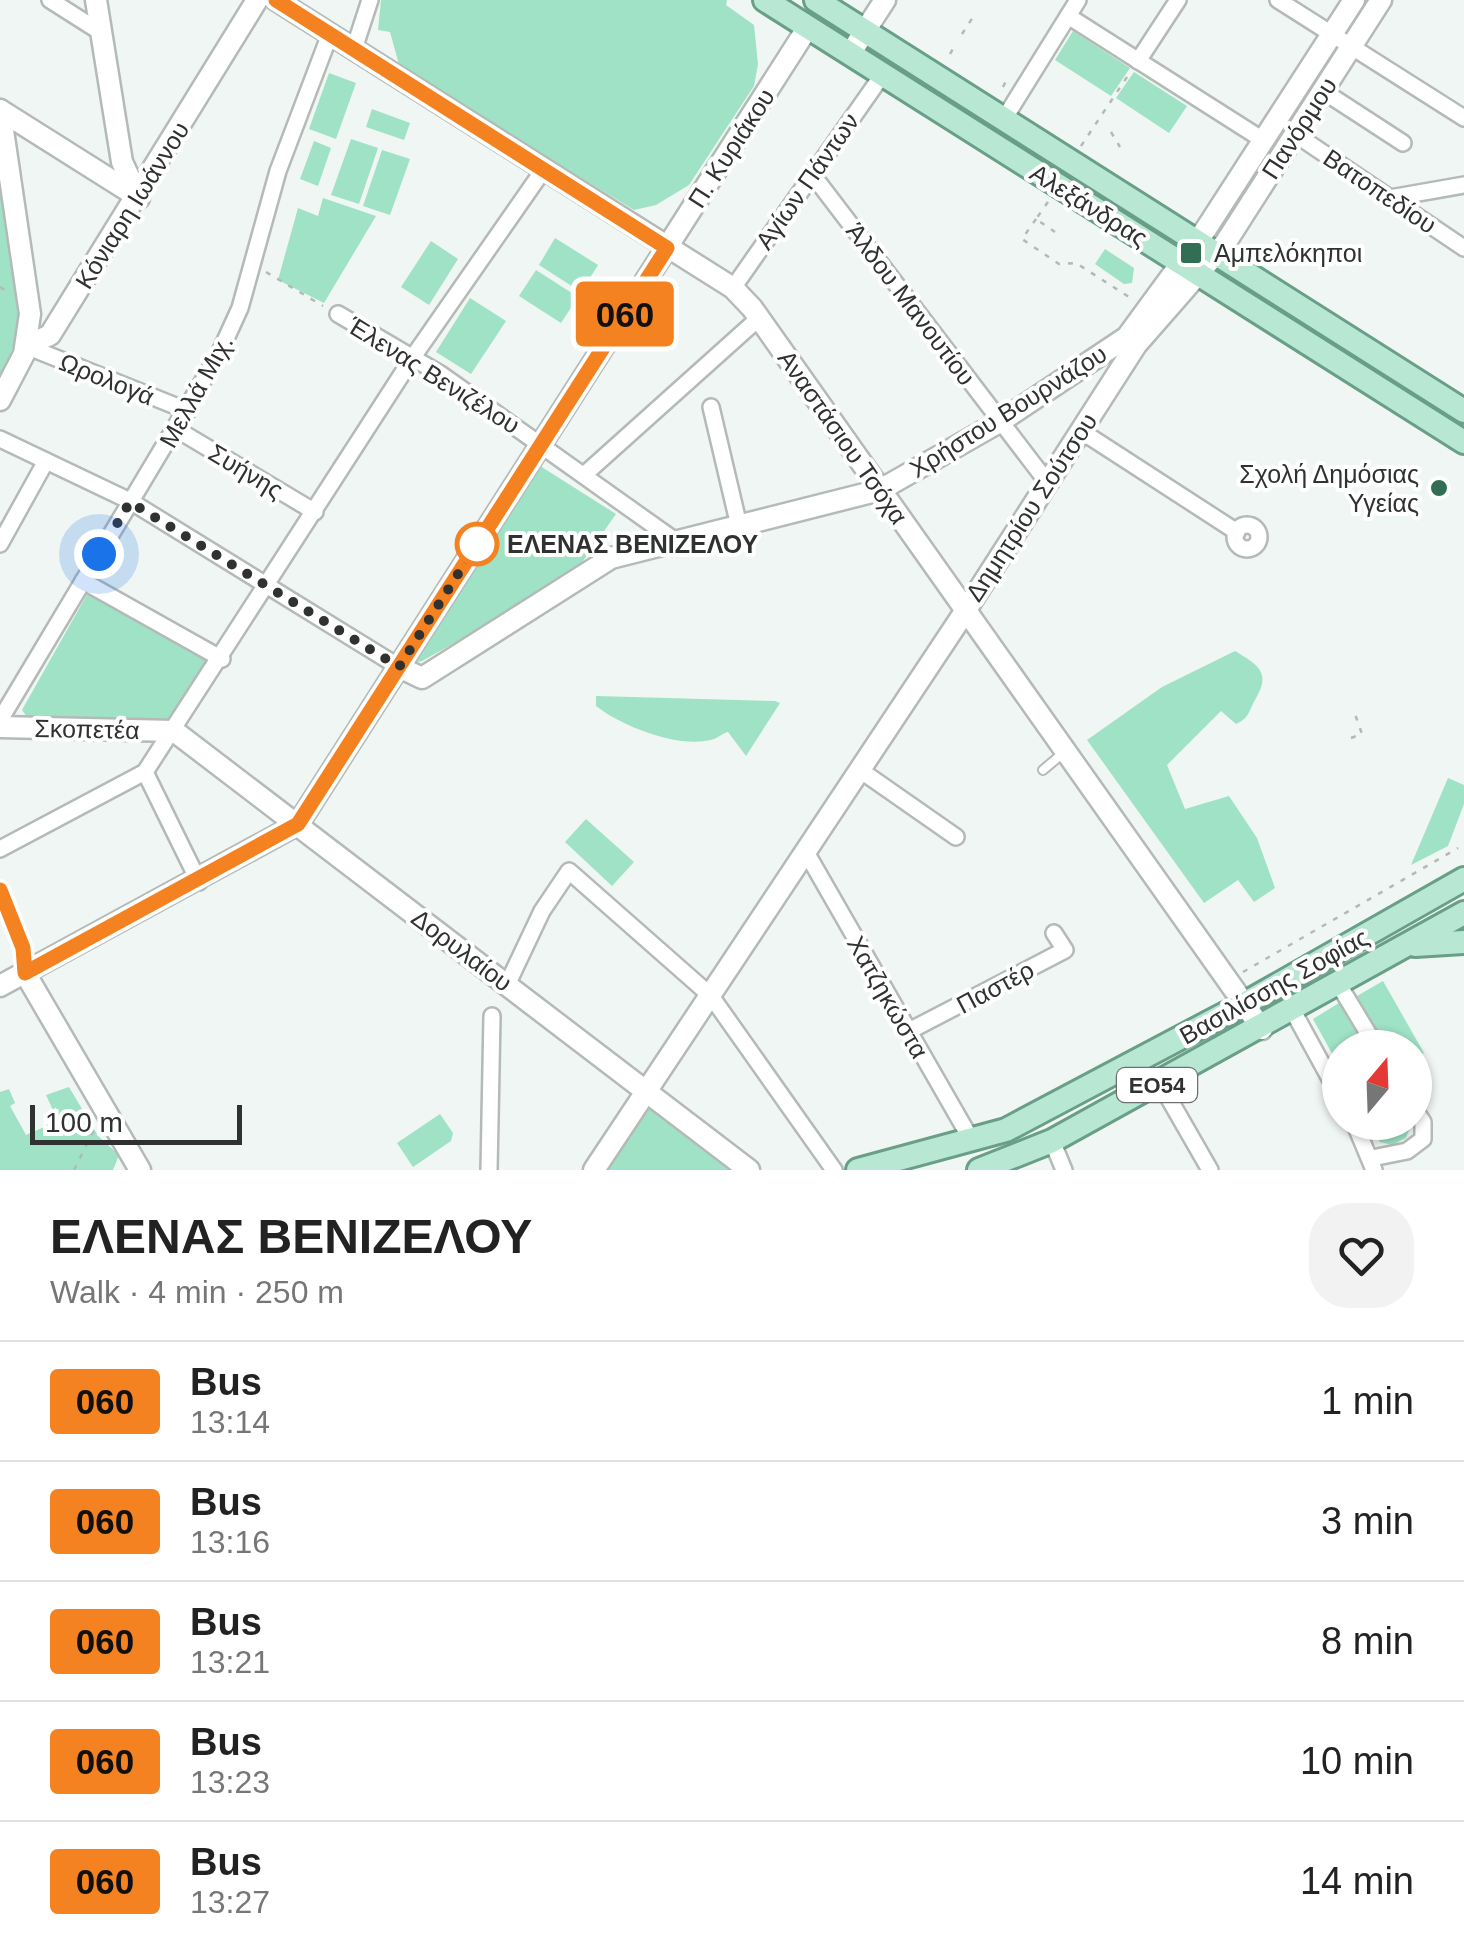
<!DOCTYPE html>
<html lang="en">
<head>
<meta charset="utf-8">
<style>
  :root { --surface:#fff; --page:#f2f2f2; --text:#222; --muted:#767676; --line:#e0e0e0 }
  body { margin:0; font-family:Arial,sans-serif; background:var(--page); color:var(--text); height:100vh; display:flex; flex-direction:column; font-size:38px; white-space:nowrap }
  * { box-sizing:border-box; margin:0 }
  p { font-size:32px; color:var(--muted) }
  .icon { flex:none; width:55px; height:55px; fill:none; stroke:currentColor; stroke-width:2; stroke-linecap:round; stroke-linejoin:round }
  .map { position:relative; height:1170px; overflow:hidden }
  .side { display:flex; flex-direction:column; background:var(--surface); flex:1 }
  .side>* { flex:none }
  .badge { padding:0 20px; border-radius:8px; font-size:35px; line-height:65px }
  .needle { width:65px; rotate:19deg }
  .buttons { position:absolute; left:1322px; top:1030px; display:grid; gap:20px }
  .buttons a { display:grid; place-items:center; width:110px; height:110px; border-radius:50%; background:var(--surface); box-shadow:0 2px 8px #0004; font-size:50px }
  .scale { position:absolute; left:30px; bottom:25px; width:212px; box-sizing:border-box; padding-left:10px; border:5px solid #2f3231; border-top:0; font-size:28px; line-height:35px; white-space:nowrap; color:#2f3231; -webkit-text-stroke:8px #fff; paint-order:stroke }
  .you { position:absolute; width:50px; height:50px; margin:-25px; border:8px solid #fff; border-radius:50%; background:#1a73e8; box-shadow:0 0 0 15px #1a73e833 }
  .map>.badge { position:absolute; translate:-50% -50%; box-shadow:0 0 0 5px #fff }
  .round { display:grid; place-items:center; flex:none; width:105px; height:105px; border-radius:40px; background:var(--page) }
  .headline { display:flex; align-items:center; justify-content:space-between; height:170px; padding:0 50px }
  h1 { font-size:48px; font-weight:600; line-height:75px }
  ul { padding:0; list-style:none }
  li { display:flex; align-items:center; gap:30px; height:120px; padding:0 50px; border-top:2px solid var(--line) }
  li div { flex:1 }
  li b { display:block; font-size:38px }
  li em { font-style:normal }
  li .badge { min-width:110px; font-weight:700; text-align:center }
  .map>svg:first-child { display:block }
</style>
</head>
<body>
<div class="map">
<svg width="1464" height="1170" viewBox="0 0 1464 1170">
  <rect width="100%" height="100%" fill="#f0f6f3"/>
  <g fill="#9fe2c6">
    <path d="M381,0H727L726,5L754,25L758,64L754,86L689,185L656,205L634,210L400,68L390,32L378,30Z"/>
    <path d="M1073,31L1130,68L1111,96L1055,60Z"/>
    <path d="M1134,72L1187,106L1169,133L1116,98Z"/>
    <path d="M329,73L356,83L336,139L309,129Z"/>
    <path d="M372,109L410,123L404,140L366,127Z"/>
    <path d="M351,139L378,148L359,204L331,195Z"/>
    <path d="M314,141L331,148L318,186L300,179Z"/>
    <path d="M382,150L410,159L390,215L363,206Z"/>
    <path d="M0,175L22,324L0,380Z"/>
    <path d="M323,198L376,216L324,303L278,280L298,208L318,216Z"/>
    <path d="M555,238L598,265L581,292L539,265Z"/>
    <path d="M431,241L458,259L429,305L401,287Z"/>
    <path d="M1105,249L1134,268L1132,283L1124,284L1095,264Z"/>
    <path d="M536,270L578,297L561,323L519,296Z"/>
    <path d="M470,298L506,321L471,374L436,352Z"/>
    <path d="M537,464L616,514L581,564L555,587L422,661L399,667Z"/>
    <path d="M89,591L207,659L167,723L27,717L22,710Z"/>
    <path d="M1235,651C1260,666 1271,673 1255,700C1248,713 1249,718 1236,724L1221,711L1167,765L1185,809L1229,796L1257,838L1275,888L1254,902L1238,880L1204,903L1087,740L1162,687Z"/>
    <path d="M596,696L775,701L780,703L746,756L728,732C723,733 719,737 714,739C681,750 621,726 596,706Z"/>
    <path d="M1448,778L1464,785V804L1448,846L1411,865Z"/>
    <path d="M586,819L634,862L612,886L565,842Z"/>
    <path d="M1383,981L1424,1053L1415,1058V1048L1386,1047L1357,996Z"/>
    <path d="M1339,1003L1366,1047L1340,1048V1068L1313,1019Z"/>
    <path d="M69,1087L98,1136L119,1155L113,1170H0V1092L9,1089L15,1103L10,1106L26,1135L58,1121L46,1095Z"/>
    <path d="M648,1108L733,1170H601L641,1109Z"/>
    <path d="M440,1114L453,1133L451,1141L413,1167L397,1143Z"/>
    <path d="M1370,1123H1410L1411,1125L1406,1138L1392,1145L1380,1142Z"/>
  </g>
  <g fill="none" stroke-linecap="round" stroke-linejoin="round">
    <defs>
      <path id="lane" d="M1043,770L1062,754"/>
      <g id="street">
        <path d="M50,0L102,33"/>
        <path d="M1278,0L1464,118"/>
        <path d="M1068,16L1263,140"/>
        <path d="M354,49L370,0"/>
        <path d="M1138,61L1178,0"/>
        <path d="M1323,91L1403,143"/>
        <path d="M1004,119L1078,0"/>
        <path d="M1295,134L1464,248"/>
        <path d="M812,174L1047,482"/>
        <path d="M1390,198L1464,185"/>
        <path d="M733,288L883,74"/>
        <path d="M338,314L442,375L677,542"/>
        <path d="M26,346L188,411"/>
        <path d="M711,407L739,526"/>
        <path d="M176,429L315,512"/>
        <path d="M1081,431L1237,532"/>
        <path d="M0,439L130,501L399,667"/>
        <path d="M585,474L759,318"/>
        <circle cx="1247" cy="537" r="12"/>
        <path d="M0,544L46,461"/>
        <path d="M83,581L222,659"/>
        <path d="M0,720L219,354L240,308L278,171L330,34"/>
        <path d="M860,770L956,837"/>
        <path d="M145,772L199,882"/>
        <path d="M0,849L145,772L413,357L544,169"/>
        <path d="M806,852L972,1141"/>
        <path d="M0,890L23,948L25,973"/>
        <path d="M507,985L542,911L569,871L711,996L834,1170"/>
        <path d="M1339,985L1377,1048"/>
        <path d="M1293,1011L1340,1097"/>
        <path d="M907,1032L1065,950L1054,933"/>
        <path d="M1160,1083L1210,1170"/>
        <path d="M1354,1122L1374,1170"/>
        <path d="M1052,1141L1064,1170"/>
        <path d="M1372,1158L1407,1151L1423,1139V1122L1415,1110"/>
        <path d="M489,1170L492,1016"/>
      </g>
      <g id="secondary">
        <path d="M96,0L122,162L139,198"/>
        <path d="M276,0L733,288L752,308L1262,1029"/>
        <path d="M850,54L885,0"/>
        <path d="M0,110L138,197"/>
        <path d="M26,346L50,335L257,0"/>
        <path d="M0,400L24,354L30,314L0,110"/>
        <path d="M399,667L422,678L611,558L880,490L1001,421L1127,337L1206,229L1354,0"/>
        <path d="M0,727L174,731L749,1170"/>
        <path d="M25,973L140,1170"/>
        <path d="M0,986L298,824L808,27"/>
        <path d="M594,1170L964,613L1136,345L1226,242L1381,0"/>
      </g>
      <g id="primary">
        <path d="M765,0L1464,442"/>
        <path d="M816,0L1464,411"/>
        <path d="M1415,945L1464,942"/>
        <path d="M858,1170L1006,1130L1244,1004L1464,879"/>
        <path d="M979,1170L1052,1141L1464,913"/>
      </g>
    </defs>
    <use href="#lane" stroke="#b4bab7" stroke-width="12"/>
    <use href="#street" stroke="#b4bab7" stroke-width="20"/>
    <use href="#secondary" stroke="#b4bab7" stroke-width="25"/>
    <use href="#primary" stroke="#699e88" stroke-width="28"/>
    <g stroke="#b3b9b6" stroke-width="2.5" stroke-dasharray="5 8" stroke-linecap="butt">
      <path d="M962,34L975,14"/>
      <path d="M950,54L954,47"/>
      <path d="M1003,87L1007,79"/>
      <path d="M1111,132L1120,147"/>
      <path d="M1081,146L1129,74"/>
      <path d="M1048,202L1036,219L1055,232"/>
      <path d="M1036,219L1022,239L1059,264L1076,263L1129,297"/>
      <path d="M266,272L323,306"/>
      <path d="M0,287L11,294"/>
      <path d="M1351,738L1362,734L1355,714"/>
      <path d="M1243,972L1458,848"/>
      <path d="M74,1170L95,1128"/>
    </g>
    <use href="#lane" stroke="#fff" stroke-width="8"/>
    <use href="#street" stroke="#fff" stroke-width="15"/>
    <use href="#secondary" stroke="#fff" stroke-width="20"/>
    <use href="#primary" stroke="#b8e8d4" stroke-width="22"/>
  </g>
  <g fill="none" stroke-linecap="round" stroke-linejoin="round">
    <defs>
      <path id="line" d="M0,890L23,948L25,973L298,824L667,248L276,0"/>
    </defs>
    <use href="#line" stroke="#fff" stroke-width="22"/>
    <use href="#line" stroke="#f58220" stroke-width="15"/>
    <path stroke="#2f3231" stroke-width="10" stroke-dasharray="0 18" d="M99,554L130,502L399,667L477,544"/>
  </g>
  <g fill="#326d56" stroke="#fff" stroke-width="4">
    <rect x="1179" y="241" width="24" height="24" rx="5"/>
    <circle cx="1439" cy="488" r="10"/>
  </g>
  <circle fill="#fff" stroke="#f58220" stroke-width="5" cx="477" cy="544" r="20"/>
  <g text-anchor="middle" dominant-baseline="central" stroke-width="8" stroke-linejoin="round" paint-order="stroke">
    <rect fill="#fff" stroke="#6d706f" stroke-width="2.5" x="1117" y="1068" width="80" height="34" rx="8"/>
    <g font-size="22" font-weight="bold" fill="#2f3231">
      <text x="1157" y="1085">ΕΟ54</text>
    </g>
    <g font-size="25" fill="#2f3231" stroke="#fff">
      <text transform="translate(1299 128) rotate(-57)">Πανόρμου</text>
      <text transform="translate(731 148) rotate(-57)">Π. Κυριάκου</text>
      <text transform="translate(807 181) rotate(-55)">Αγίων Πάντων</text>
      <text transform="translate(1380 191) rotate(34)">Βατοπεδίου</text>
      <text transform="translate(132 205) rotate(-58)">Κόνιαρη Ιωάννου</text>
      <text transform="translate(1089 205) rotate(32)">Αλεξάνδρας</text>
      <text transform="translate(911 304) rotate(53)">Άλδου Μανουτίου</text>
      <text transform="translate(434 375) rotate(32)">Έλενας Βενιζέλου</text>
      <text transform="translate(107 379) rotate(22)">Ωρολογά</text>
      <text transform="translate(196 391) rotate(-61)">Μελλά Μιχ.</text>
      <text transform="translate(1008 411) rotate(-32)">Χρήστου Βουρνάζου</text>
      <text transform="translate(843 437) rotate(55)">Αναστάσιου Τσόχα</text>
      <text transform="translate(246 471) rotate(31)">Συήνης</text>
      <text transform="translate(1031 507) rotate(-57)">Δημητρίου Σούτσου</text>
      <text transform="translate(87 729) rotate(1)">Σκοπετέα</text>
      <text transform="translate(462 950) rotate(37)">Δορυλαίου</text>
      <text transform="translate(1274 986) rotate(-29)">Βασιλίσσης Σοφίας</text>
      <text transform="translate(995 987) rotate(-28)">Παστέρ</text>
      <text transform="translate(888 997) rotate(60)">Χατζηκώστα</text>
    </g>
    <g font-size="25" fill="#2f3231" stroke="#fff" text-anchor="start">
      <text x="1214" y="253">Αμπελόκηποι</text>
      <text x="1419" y="474" text-anchor="end">Σχολή Δημόσιας<tspan x="1419" dy="29">Υγείας</tspan></text>
    </g>
    <g font-size="25" font-weight="bold" fill="#2f3231" stroke="#fff" text-anchor="start">
      <text x="507" y="544">ΕΛΕΝΑΣ ΒΕΝΙΖΕΛΟΥ</text>
    </g>
  </g>
</svg>
<div class="buttons">
<a><svg class="needle" viewBox="-14 -14 28 28"><path d="M0-13l5 13h-10z" fill="#e53935"/><path d="M0 13l5-13h-10z" fill="#767676"/></svg></a>
</div>
<div class="scale">100 m</div>
<div class="you" style="left:99px;top:554px"></div>
<b class="badge" style="left:625px;top:314px;background:#f58220;color:#111">060</b>
</div>
<section class="side">
<div class="headline"><div><h1>ΕΛΕΝΑΣ ΒΕΝΙΖΕΛΟΥ</h1><p>Walk · 4 min · 250 m</p></div><a class="round"><svg class="icon" aria-label="heart" viewBox="0 0 24 24"><path d="M12 20l-8-8c-3-5 5-10 8-4 3-6 11-1 8 4z"/></svg></a></div>
<ul>
<li><span class="badge" style="background:#f58220;color:#111">060</span><div><b>Bus</b><p>13:14</p></div><em>1 min</em></li>
<li><span class="badge" style="background:#f58220;color:#111">060</span><div><b>Bus</b><p>13:16</p></div><em>3 min</em></li>
<li><span class="badge" style="background:#f58220;color:#111">060</span><div><b>Bus</b><p>13:21</p></div><em>8 min</em></li>
<li><span class="badge" style="background:#f58220;color:#111">060</span><div><b>Bus</b><p>13:23</p></div><em>10 min</em></li>
<li><span class="badge" style="background:#f58220;color:#111">060</span><div><b>Bus</b><p>13:27</p></div><em>14 min</em></li>
</ul>
</section>
</body>
</html>
